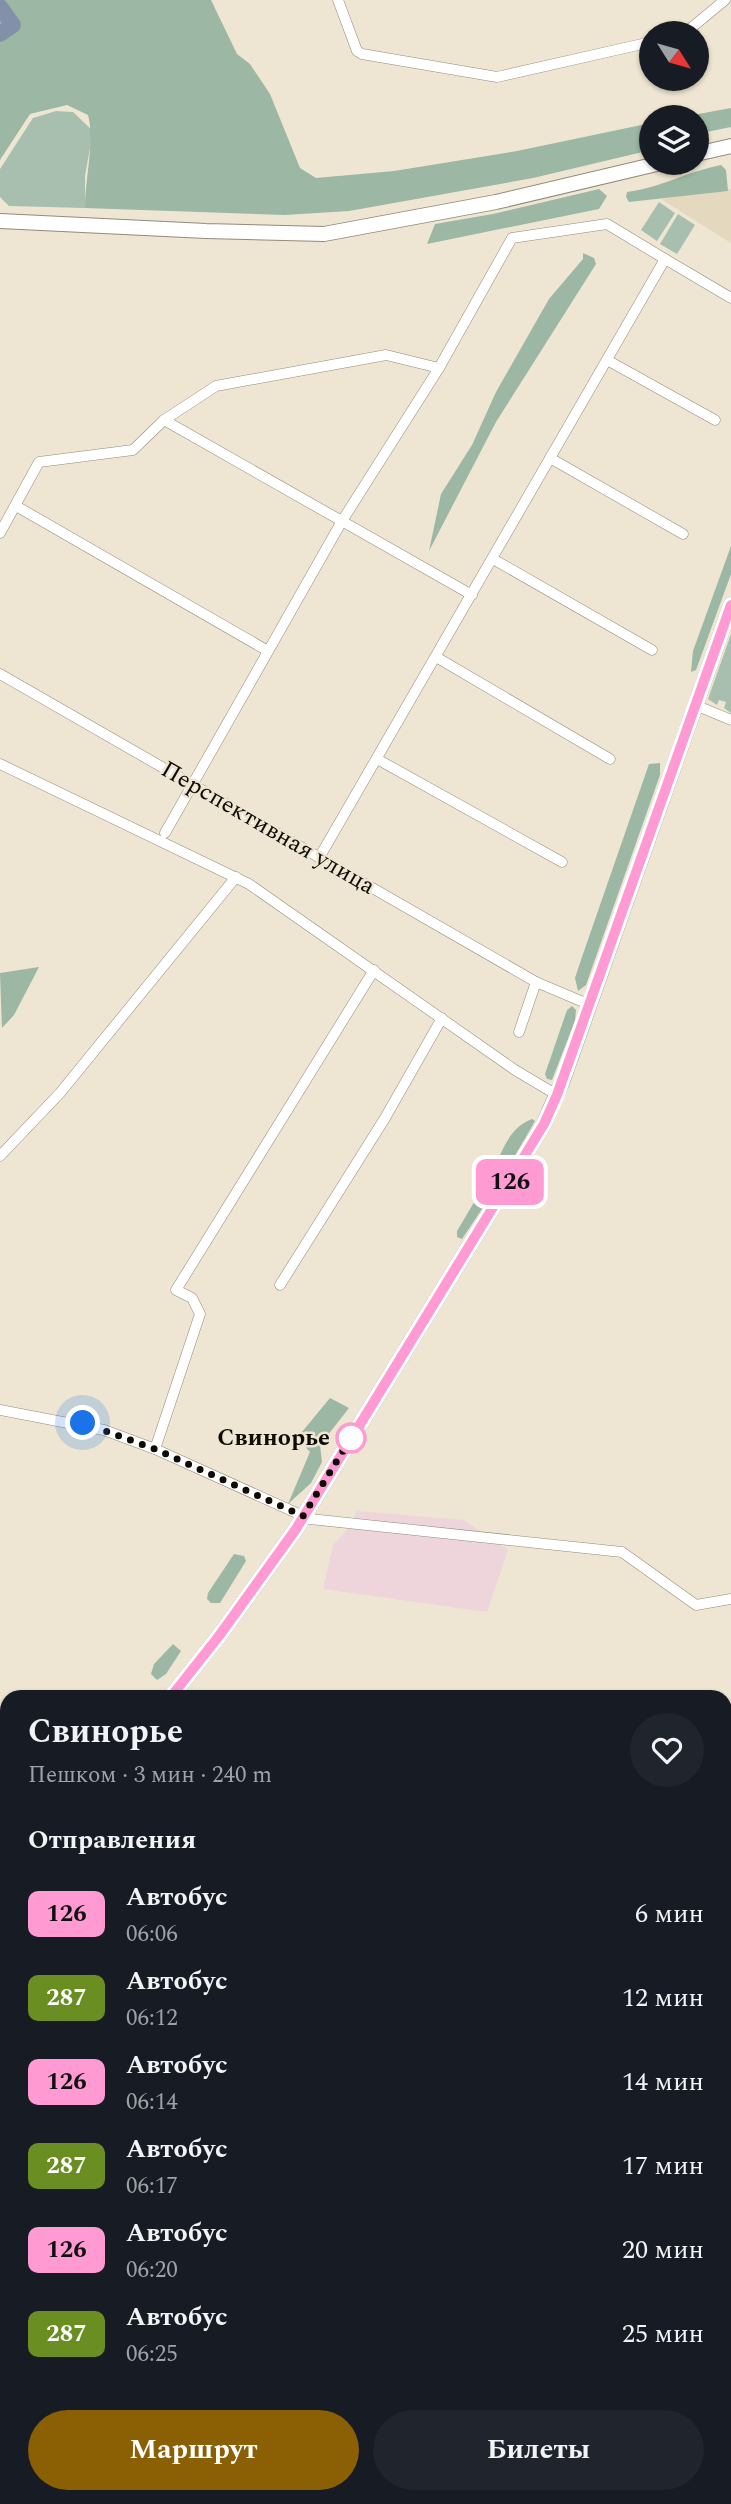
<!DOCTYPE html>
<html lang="ru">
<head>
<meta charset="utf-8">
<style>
  :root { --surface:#171b24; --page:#20242c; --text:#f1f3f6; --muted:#9ea1a6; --accent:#8b5f03 }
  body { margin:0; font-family:Spectral,serif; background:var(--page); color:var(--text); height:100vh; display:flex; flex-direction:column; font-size:26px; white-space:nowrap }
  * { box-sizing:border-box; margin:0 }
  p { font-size:23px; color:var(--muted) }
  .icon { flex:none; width:38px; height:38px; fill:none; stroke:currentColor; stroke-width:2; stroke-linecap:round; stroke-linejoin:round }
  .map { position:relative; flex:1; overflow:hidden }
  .panel { position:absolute; left:0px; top:1690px; width:732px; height:814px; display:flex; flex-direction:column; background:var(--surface); border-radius:21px 21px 0 0; box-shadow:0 2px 5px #0004 }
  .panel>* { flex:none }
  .badge { padding:0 14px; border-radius:10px; font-size:24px; line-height:46px }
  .needle { width:46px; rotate:127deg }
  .buttons { position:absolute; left:639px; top:21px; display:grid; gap:14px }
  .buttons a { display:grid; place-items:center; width:70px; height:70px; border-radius:50%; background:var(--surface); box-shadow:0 2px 5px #0004; font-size:35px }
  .you { position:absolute; width:35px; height:35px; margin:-18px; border:5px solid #fff; border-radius:50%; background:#1a73e8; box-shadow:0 0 0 10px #1a73e833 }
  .map>.badge { position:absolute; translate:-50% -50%; box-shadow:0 0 0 4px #fff }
  h2 { padding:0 28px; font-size:26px; line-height:63px }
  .round { display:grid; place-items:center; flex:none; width:74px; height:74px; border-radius:37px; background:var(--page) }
  .headline { display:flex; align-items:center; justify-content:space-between; height:119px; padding:0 28px }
  h1 { font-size:33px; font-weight:700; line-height:52px }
  .primary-button { display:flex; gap:14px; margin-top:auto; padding:14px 28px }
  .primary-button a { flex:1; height:80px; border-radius:42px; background:var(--accent); color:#fff; font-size:28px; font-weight:700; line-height:80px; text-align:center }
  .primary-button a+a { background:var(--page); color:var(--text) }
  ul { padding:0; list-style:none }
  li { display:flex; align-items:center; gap:21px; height:84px; padding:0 28px }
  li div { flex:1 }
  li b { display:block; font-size:26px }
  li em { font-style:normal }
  li .badge { min-width:77px; font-weight:700; text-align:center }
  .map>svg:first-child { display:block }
</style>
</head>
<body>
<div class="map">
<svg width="731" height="2504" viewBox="0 0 731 2504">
  <rect width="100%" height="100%" fill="#eee6d2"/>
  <path fill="#e4d8be" d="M731,189V243L661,199Z"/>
  <path fill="#eed5dc" d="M357,1511L464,1520L508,1550L487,1612L323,1589L333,1545L348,1529Z"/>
  <g fill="#a8bfaf">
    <path d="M56,111L73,112L93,131L85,176V208L9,206L0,197V169L33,118Z"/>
    <path d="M659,202L675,213L657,241L641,230Z"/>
    <path d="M678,214L695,225L677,254L660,244Z"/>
    <path d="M731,634V713L724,708L726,702L719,700L717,705L708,699Z"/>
    <path d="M411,2497H555L545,2504H426L421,2498L418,2504H410Z"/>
  </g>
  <g fill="#9cb7a3">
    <path d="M0,0H211L237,54L250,64L270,94L300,168L316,178L394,171L517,151L651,123V150L533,178L349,211L285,215L85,208C85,179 95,140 88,115L67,105L30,114L0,160Z"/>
    <path d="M731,108V127L697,134L696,117H682Z"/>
    <path d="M721,165L726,170L728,191L629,202L626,197L627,192C663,187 686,172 721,165Z"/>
    <path d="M599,189L607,196L599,209L427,244L435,224L493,214Z"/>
    <path d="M583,253L594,258L596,264L496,422L429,551L441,494L472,445L496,392L549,299L583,259Z"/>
    <path d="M731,546V574L696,670L691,672L693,651Z"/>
    <path d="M660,763V775L586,985L578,991L575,978L582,957L649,764Z"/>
    <path d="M39,967L14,1015L2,1028L0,973Z"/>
    <path d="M572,1006L576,1010L575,1021L552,1080L547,1079L545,1074L567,1010Z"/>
    <path d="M532,1119L535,1121L505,1173L497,1177L494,1169C503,1149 510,1127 532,1119Z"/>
    <path d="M493,1186L496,1188L462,1239L457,1237V1231L476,1199Z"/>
    <path d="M330,1398L349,1408L320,1445L322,1462L311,1483L288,1504L310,1452L297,1438Z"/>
    <path d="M234,1554L244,1556L246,1561L220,1603H211L207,1599L208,1593Z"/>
    <path d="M173,1644L181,1651L166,1674L157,1680L151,1674L154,1664Z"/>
  </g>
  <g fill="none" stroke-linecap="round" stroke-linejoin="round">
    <g stroke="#8291a9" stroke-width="16">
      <path d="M0,7L13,25L0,34"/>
      <path d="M724,2202L731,2201"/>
      <path d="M455,2497L463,2504"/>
    </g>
    <defs>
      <g id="street">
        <path d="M338,0L357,51L362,54L497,77L651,42"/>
        <path d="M685,33L725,0"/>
        <path d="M607,360L715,420"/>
        <path d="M164,420L472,595"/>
        <path d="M550,458L683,534"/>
        <path d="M16,506L268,651"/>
        <path d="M0,533L39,462L133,450L164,420L216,386L386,355L439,368"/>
        <path d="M493,559L652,650"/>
        <path d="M436,657L610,759"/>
        <path d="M0,674L536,982L588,1004"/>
        <path d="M695,705L731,720"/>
        <path d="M377,759L562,862"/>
        <path d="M0,764L249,884L515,1070L557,1095"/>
        <path d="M165,833L342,521L439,368L512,238L607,224L665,259"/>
        <path d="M319,858L665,259L731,298"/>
        <path d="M519,1032L536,982"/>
        <path d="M0,1156L60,1093L236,877"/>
        <path d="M280,1285L385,1118L442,1018"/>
        <path d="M0,1410L104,1430L155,1449L310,1519L622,1552L696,1605L731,1599"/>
        <path d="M155,1449L200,1314L192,1298L176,1290L374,970"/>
        <path d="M0,2021L7,2025"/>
        <path d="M0,2156L7,2160"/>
        <path d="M0,2310L7,2297"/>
        <path d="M0,2349L7,2353"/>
        <path d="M210,2497L213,2504"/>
        <path d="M261,2497L273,2504"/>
      </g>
      <g id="secondary">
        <path d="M696,154L731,146"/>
        <path d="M0,221L206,231L324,234L496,202L661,163"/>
        <path d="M170,1698L219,1636L296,1529L544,1124L562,1082L731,605"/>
        <path d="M0,1905L7,1896"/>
      </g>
    </defs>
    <use href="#street" stroke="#938b7a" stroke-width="11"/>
    <use href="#secondary" stroke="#938b7a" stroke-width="16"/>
    <use href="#street" stroke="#fff" stroke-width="10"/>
    <use href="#secondary" stroke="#fff" stroke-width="14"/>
  </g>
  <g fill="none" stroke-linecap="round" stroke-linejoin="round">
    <defs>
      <path id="line" d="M170,1698L219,1636L296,1529L544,1124L557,1095L731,605"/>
    </defs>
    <use href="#line" stroke="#fff" stroke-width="16"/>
    <use href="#line" stroke="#ff9ad2" stroke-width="10"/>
    <path stroke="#0f0c06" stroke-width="7" stroke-dasharray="0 12.6" d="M83,1423L155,1449L303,1516L351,1438"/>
  </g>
  <circle fill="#fff" stroke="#ff9ad2" stroke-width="3.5" cx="351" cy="1438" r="14"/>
  <g text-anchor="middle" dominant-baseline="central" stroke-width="5" stroke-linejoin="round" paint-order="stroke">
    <g font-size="24" fill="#0f0c06" stroke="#eee6d2">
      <text transform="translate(268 828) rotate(30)">Перспективная улица</text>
    </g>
    <g font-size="24" font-weight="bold" fill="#0f0c06" stroke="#eee6d2" text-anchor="end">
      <text x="330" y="1438">Свинорье</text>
    </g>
  </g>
</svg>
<div class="buttons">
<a><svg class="needle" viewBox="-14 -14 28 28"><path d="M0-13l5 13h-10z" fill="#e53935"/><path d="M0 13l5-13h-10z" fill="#9ea1a6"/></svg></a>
<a><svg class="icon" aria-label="layers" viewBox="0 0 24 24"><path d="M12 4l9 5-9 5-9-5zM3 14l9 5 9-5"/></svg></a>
</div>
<div class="you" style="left:83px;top:1423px"></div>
<b class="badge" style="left:510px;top:1182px;background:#ff9ad2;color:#111">126</b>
<section class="panel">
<div class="headline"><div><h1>Свинорье</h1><p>Пешком · 3 мин · 240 m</p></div><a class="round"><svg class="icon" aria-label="heart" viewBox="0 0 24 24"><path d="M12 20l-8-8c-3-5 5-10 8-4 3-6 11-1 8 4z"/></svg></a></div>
<h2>Отправления</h2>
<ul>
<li><span class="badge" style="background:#ff9ad2;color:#111">126</span><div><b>Автобус</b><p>06:06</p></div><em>6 мин</em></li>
<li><span class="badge" style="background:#6b8e23;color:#fff">287</span><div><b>Автобус</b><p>06:12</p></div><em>12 мин</em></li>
<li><span class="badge" style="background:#ff9ad2;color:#111">126</span><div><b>Автобус</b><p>06:14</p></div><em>14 мин</em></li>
<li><span class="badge" style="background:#6b8e23;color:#fff">287</span><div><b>Автобус</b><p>06:17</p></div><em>17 мин</em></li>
<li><span class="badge" style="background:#ff9ad2;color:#111">126</span><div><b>Автобус</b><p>06:20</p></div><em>20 мин</em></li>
<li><span class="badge" style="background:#6b8e23;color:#fff">287</span><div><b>Автобус</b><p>06:25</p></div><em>25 мин</em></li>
</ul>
<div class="primary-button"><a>Маршрут</a><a>Билеты</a></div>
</section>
</div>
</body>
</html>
